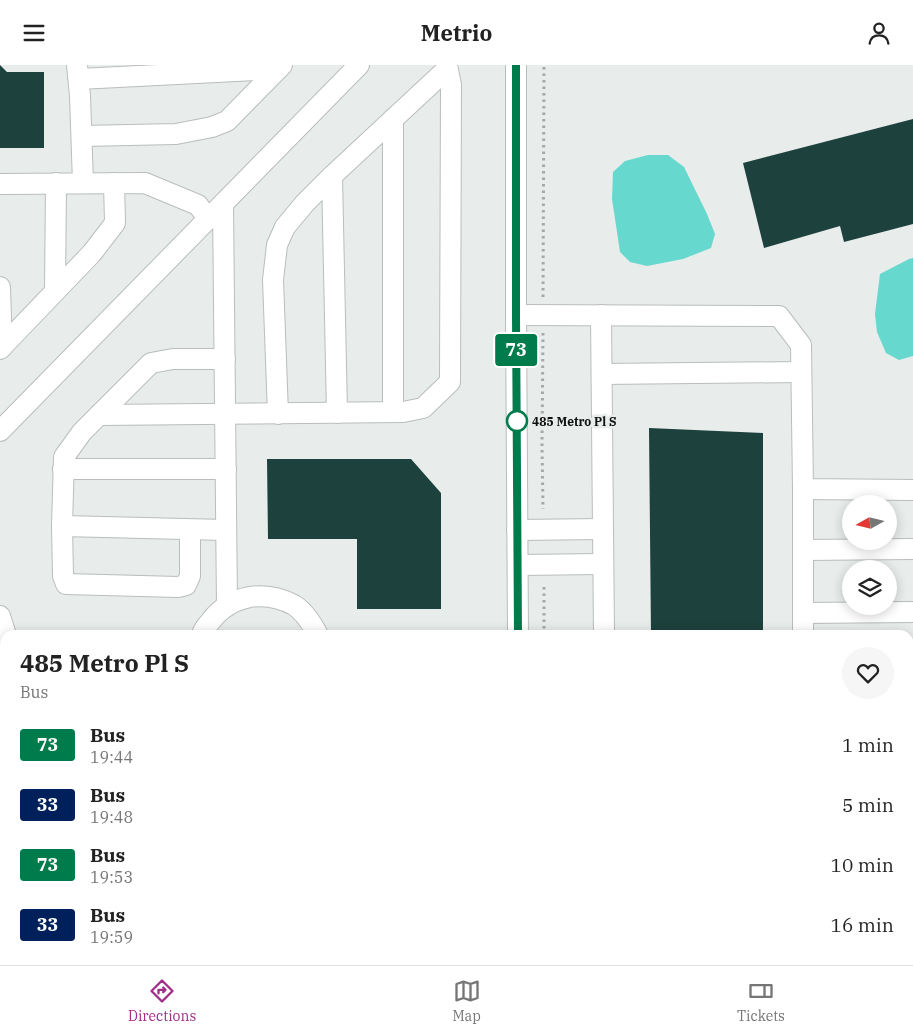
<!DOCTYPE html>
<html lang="en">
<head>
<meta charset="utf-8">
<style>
  :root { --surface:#fff; --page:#f6f6f6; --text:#222; --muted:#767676; --line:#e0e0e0; --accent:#a12e89 }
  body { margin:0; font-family:"IBM Plex Serif",serif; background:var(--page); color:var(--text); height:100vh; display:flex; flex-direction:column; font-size:19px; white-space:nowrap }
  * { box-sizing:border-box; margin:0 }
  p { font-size:16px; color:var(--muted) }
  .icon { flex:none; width:28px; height:28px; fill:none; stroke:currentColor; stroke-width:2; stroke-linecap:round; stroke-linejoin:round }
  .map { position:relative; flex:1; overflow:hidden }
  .side { position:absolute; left:0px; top:565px; width:914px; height:335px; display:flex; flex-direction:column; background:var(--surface); border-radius:15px 15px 0 0; box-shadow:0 2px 12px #0003 }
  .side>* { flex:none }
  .badge { padding:0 10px; border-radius:4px; font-size:18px; line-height:32px }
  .needle { width:32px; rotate:262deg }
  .fabs { position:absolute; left:842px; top:430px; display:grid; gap:10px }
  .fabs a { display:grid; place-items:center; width:55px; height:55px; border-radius:50%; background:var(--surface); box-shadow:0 2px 12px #0003; font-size:25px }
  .map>.badge { position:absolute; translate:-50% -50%; box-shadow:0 0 0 2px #fff }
  .round { display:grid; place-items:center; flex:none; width:52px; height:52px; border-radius:26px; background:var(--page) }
  .headline { display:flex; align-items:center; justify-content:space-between; height:85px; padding:0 20px }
  h1 { font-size:24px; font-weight:700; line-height:38px }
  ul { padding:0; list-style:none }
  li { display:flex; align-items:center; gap:15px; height:60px; padding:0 20px }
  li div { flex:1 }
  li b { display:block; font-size:19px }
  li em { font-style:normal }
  li .badge { min-width:55px; font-weight:700; text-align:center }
  header { display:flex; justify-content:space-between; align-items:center; height:65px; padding:0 20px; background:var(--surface); font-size:22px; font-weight:700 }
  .menu { display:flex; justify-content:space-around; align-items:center; height:70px; border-top:1px solid var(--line); background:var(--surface); font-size:14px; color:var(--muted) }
  .menu a { display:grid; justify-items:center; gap:2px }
  .menu .current { color:var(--accent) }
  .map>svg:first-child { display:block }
</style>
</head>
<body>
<header><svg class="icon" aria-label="menu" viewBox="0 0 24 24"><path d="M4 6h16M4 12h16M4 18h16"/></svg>Metrio<svg class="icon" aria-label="person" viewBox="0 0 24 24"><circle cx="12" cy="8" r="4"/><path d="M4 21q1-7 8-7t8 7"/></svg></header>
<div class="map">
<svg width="913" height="900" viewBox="0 0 913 900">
  <rect width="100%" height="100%" fill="#e8eceb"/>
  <g fill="#67d8ce">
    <path d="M648,90H668L684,102L707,149L715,169L711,183L683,194L647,201L630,197L620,187L612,134L613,107L625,96Z"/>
    <path d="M913,193V291L899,295L886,288L877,267L875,249L880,209L909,194Z"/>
  </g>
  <g fill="#1d413d">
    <path d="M0,0L7,7H44V83H0Z"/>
    <path d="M913,54V159L844,177L840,161L764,183L743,98Z"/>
    <path d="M649,363L763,368V570H651Z"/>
    <path d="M267,394H411L441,428V544H357V474H268Z"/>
    <rect x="684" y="895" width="82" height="5"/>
  </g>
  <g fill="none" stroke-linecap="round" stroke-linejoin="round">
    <defs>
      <g id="minor">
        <path d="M77,0L80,31L83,118"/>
        <path d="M516,0V250L518,570"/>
        <path d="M79,14L278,4"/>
        <path d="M82,71L176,69L212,62L227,56L282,0"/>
        <path d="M332,111L337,348"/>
        <path d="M0,119L145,118L198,140L208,154"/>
        <path d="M223,139L227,541"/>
        <path d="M0,222L2,282"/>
        <path d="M55,226L56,118"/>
        <path d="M516,250L779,251L801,280L803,424L913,425"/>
        <path d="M601,250L604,570"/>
        <path d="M0,284L92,188L115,158L114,118"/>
        <path d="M602,309L801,307"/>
        <path d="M393,347V54"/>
        <path d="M278,349L273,215L277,180L285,162L305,138L332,111L447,4"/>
        <path d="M99,350L403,347L423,343L450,317L451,20L447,0"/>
        <path d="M0,366L359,0"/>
        <path d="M63,404H226"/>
        <path d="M803,424V570"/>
        <path d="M62,461L226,465"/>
        <path d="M190,465V511L186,520L178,522L66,519L63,511L62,461L64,392L82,367L151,298L173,294H225"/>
        <path d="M517,465L603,464"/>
        <path d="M803,485L913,484"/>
        <path d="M518,500L602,499"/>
        <path d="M803,548L913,547"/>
        <path d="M0,551L6,570"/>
        <path d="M202,570C203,565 206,561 210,557C230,530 264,524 294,540C305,547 312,559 318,570"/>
        <path d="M909,602H913"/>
        <path d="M0,637L5,616"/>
        <path d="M909,655H913"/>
        <path d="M909,719H913"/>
        <path d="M909,777H913"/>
        <path d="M0,819L5,824"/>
        <path d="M909,837H913"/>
        <path d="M0,877H5"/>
        <path d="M77,895L82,900"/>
        <path d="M164,895L166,897L220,900"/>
        <path d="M273,895V900"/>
        <path d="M333,895V900"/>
        <path d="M391,895V900"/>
        <path d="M532,895L533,900"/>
        <path d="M811,895V897H913"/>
        <path d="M452,900V895"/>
      </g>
    </defs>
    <use href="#minor" stroke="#b9bdbd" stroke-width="22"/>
    <g stroke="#a5a8a7" stroke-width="3" stroke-dasharray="2.5 4" stroke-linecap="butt">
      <path d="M543,232L544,0"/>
      <path d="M543,268L542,380L543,444"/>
      <path d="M544,570V518"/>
      <path d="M557,895L558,900"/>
    </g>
    <use href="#minor" stroke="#fff" stroke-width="20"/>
  </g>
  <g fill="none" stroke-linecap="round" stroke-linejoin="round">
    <defs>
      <path id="line" d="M516,0V250L518,570"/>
    </defs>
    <use href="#line" stroke="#fff" stroke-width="11"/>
    <use href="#line" stroke="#007b4b" stroke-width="8"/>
  </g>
  <circle fill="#fff" stroke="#007b4b" stroke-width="2.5" cx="517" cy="356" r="10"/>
  <g text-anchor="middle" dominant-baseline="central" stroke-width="5" stroke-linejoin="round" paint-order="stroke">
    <g font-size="12" font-weight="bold" fill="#0f1110" stroke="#e8eceb" text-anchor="start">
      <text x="532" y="356">485 Metro Pl S</text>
    </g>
  </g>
</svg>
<div class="fabs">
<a><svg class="needle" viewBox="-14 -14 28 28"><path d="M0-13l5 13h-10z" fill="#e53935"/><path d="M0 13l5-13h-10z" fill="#767676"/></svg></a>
<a><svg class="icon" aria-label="layers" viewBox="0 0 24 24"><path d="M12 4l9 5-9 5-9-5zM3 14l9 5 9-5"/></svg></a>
</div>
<b class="badge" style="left:516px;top:285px;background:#007b4b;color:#fff">73</b>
<section class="side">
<div class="headline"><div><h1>485 Metro Pl S</h1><p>Bus</p></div><a class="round"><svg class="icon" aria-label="heart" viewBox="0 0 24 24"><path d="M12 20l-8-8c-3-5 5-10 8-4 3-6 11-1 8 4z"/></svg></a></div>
<ul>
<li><span class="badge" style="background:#007b4b;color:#fff">73</span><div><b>Bus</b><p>19:44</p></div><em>1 min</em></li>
<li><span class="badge" style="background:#00205b;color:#fff">33</span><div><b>Bus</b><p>19:48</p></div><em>5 min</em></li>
<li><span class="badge" style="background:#007b4b;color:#fff">73</span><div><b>Bus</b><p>19:53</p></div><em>10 min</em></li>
<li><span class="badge" style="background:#00205b;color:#fff">33</span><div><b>Bus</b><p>19:59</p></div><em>16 min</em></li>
</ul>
</section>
</div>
<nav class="menu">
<a class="current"><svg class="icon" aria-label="directions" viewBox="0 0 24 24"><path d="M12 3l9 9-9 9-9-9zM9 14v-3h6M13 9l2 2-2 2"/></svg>Directions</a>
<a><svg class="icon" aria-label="map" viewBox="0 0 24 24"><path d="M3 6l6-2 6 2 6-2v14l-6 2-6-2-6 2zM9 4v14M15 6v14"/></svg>Map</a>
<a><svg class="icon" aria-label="tickets" viewBox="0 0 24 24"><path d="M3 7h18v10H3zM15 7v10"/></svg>Tickets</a>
</nav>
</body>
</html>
